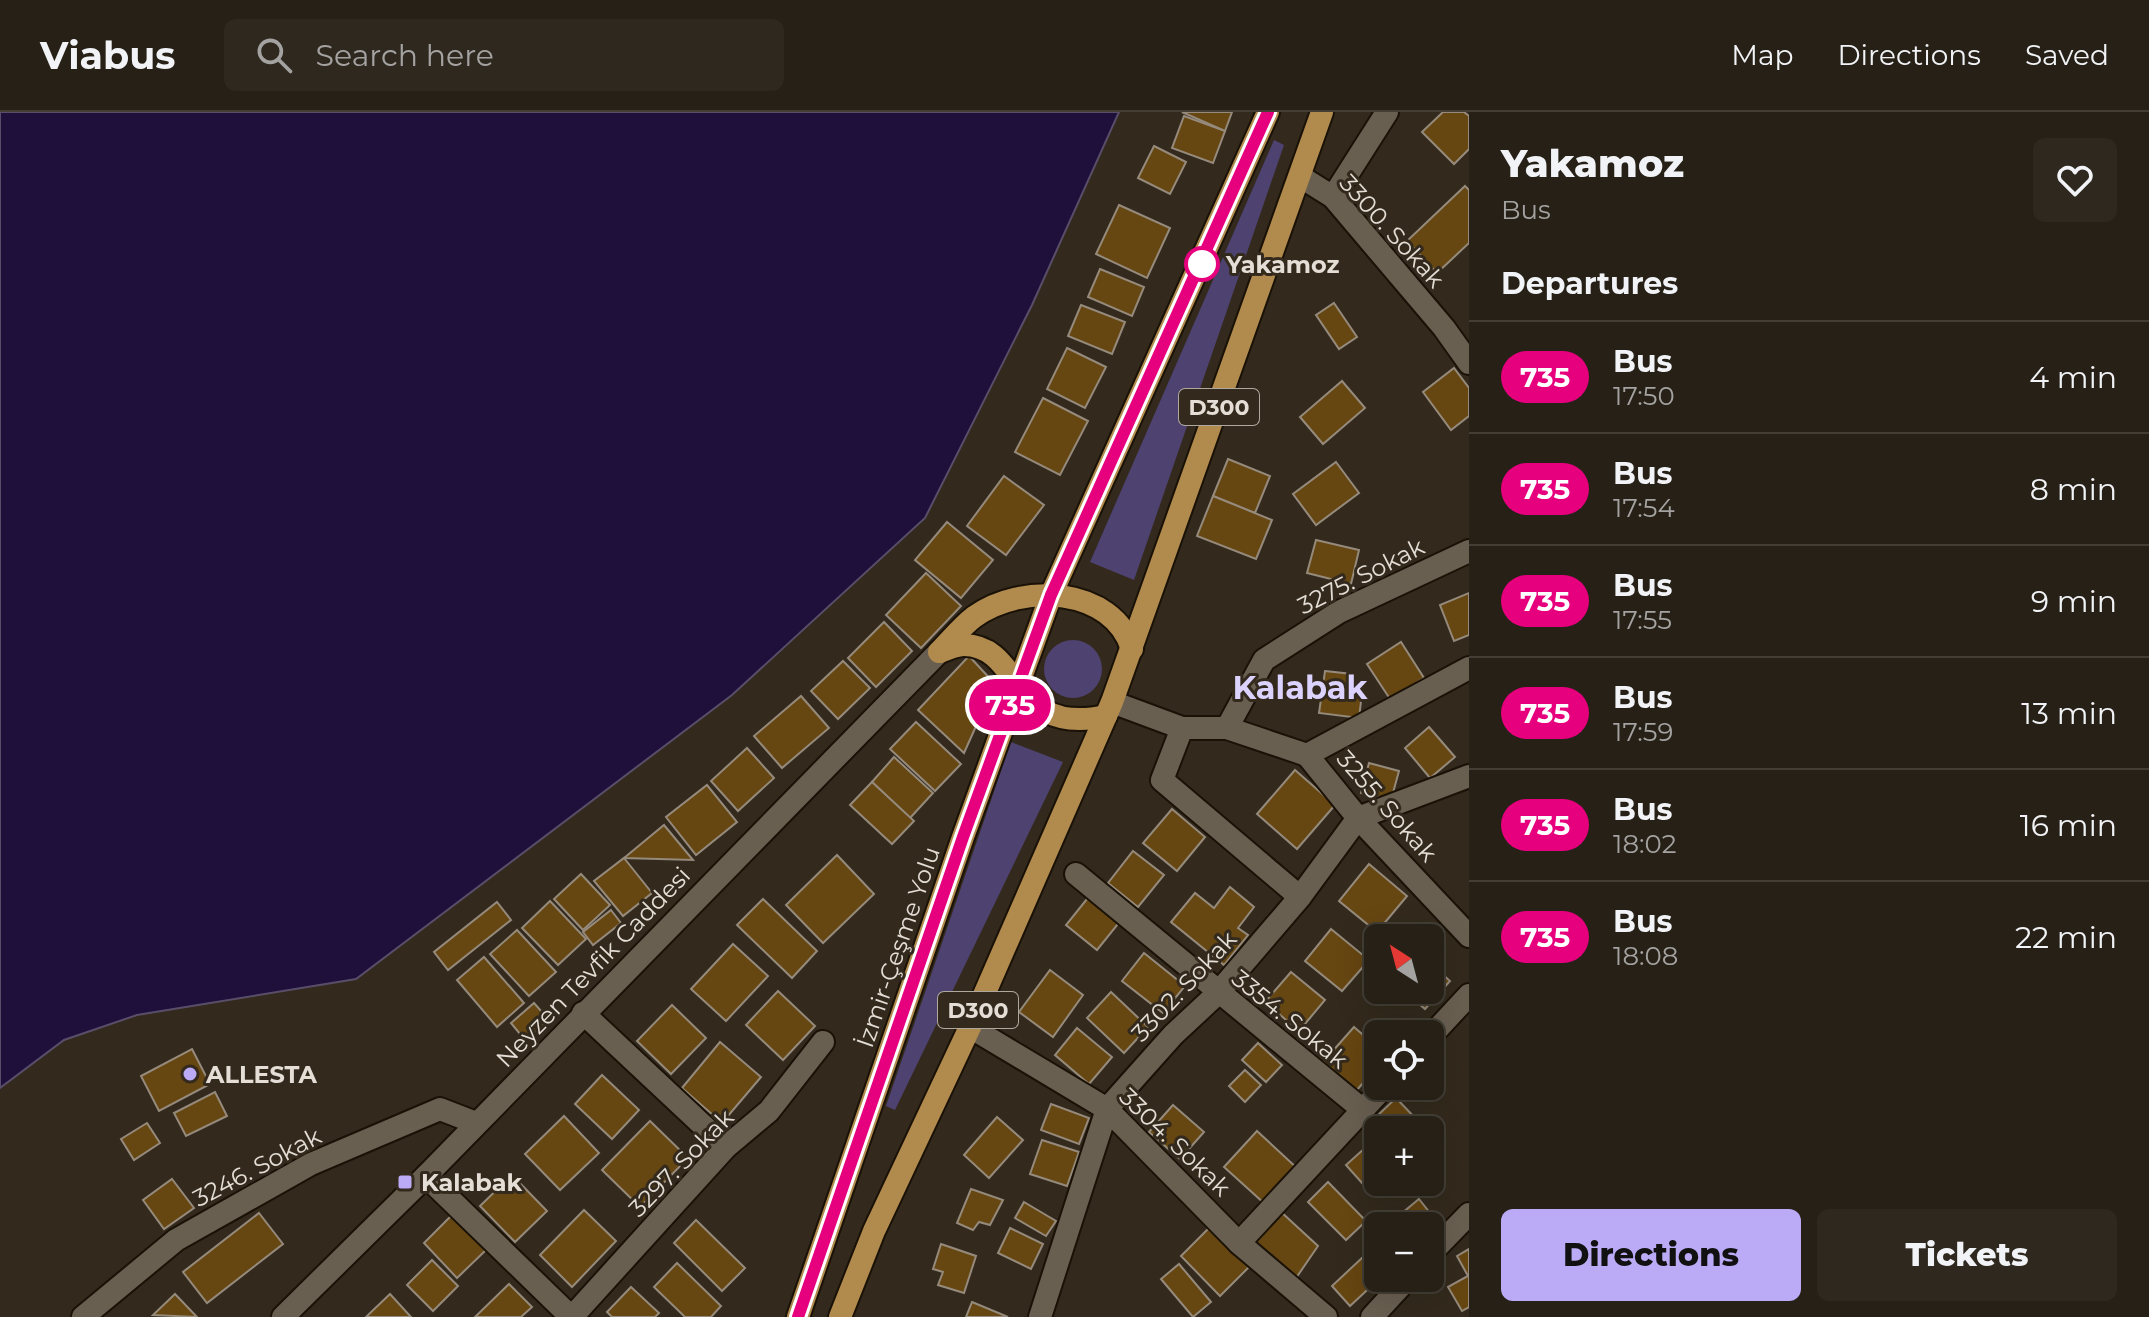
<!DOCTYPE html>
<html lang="en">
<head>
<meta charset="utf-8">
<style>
  :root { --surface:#262016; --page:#2e281f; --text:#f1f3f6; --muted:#a4a3a1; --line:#423e35; --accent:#bbaaf6 }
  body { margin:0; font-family:Montserrat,sans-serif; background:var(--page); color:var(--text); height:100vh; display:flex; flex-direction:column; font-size:30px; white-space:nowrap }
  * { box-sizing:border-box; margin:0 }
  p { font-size:26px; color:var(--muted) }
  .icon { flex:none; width:44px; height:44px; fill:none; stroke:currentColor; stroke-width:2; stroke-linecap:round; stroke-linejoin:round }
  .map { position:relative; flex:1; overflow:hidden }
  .sheet { display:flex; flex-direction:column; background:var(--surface); width:680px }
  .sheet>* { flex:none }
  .badge { padding:0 16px; border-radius:26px; font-size:28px; line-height:52px }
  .needle { width:52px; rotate:324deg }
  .buttons { position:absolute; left:1364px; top:812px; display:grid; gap:16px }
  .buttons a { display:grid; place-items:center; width:80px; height:80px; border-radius:12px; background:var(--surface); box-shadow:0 8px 32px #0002,0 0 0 2px var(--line); font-size:40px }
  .map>.badge { position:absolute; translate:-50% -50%; box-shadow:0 0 0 4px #fff }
  h2 { padding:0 32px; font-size:30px; line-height:72px }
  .round { display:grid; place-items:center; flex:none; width:84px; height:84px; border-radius:12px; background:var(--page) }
  .head { display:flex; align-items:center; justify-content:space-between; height:136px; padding:0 32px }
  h1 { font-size:38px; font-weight:800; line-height:60px }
  .primary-button { display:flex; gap:16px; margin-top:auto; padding:16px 32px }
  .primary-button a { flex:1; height:92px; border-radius:12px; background:var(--accent); color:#111; font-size:32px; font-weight:800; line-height:92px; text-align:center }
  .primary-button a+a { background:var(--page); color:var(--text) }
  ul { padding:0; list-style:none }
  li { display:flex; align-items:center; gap:24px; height:112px; padding:0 32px; border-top:2px solid var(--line) }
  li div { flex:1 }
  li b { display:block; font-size:30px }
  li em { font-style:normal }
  li .badge { min-width:88px; font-weight:700; text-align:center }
  header { display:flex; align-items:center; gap:48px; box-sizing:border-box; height:112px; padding:0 40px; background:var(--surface); border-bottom:2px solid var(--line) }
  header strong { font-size:38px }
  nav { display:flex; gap:44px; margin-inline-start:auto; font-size:28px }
  .search { width:560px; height:72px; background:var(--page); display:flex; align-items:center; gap:20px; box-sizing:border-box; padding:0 28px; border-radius:12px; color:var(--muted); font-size:30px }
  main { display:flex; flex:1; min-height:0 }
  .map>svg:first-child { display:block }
</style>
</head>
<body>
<header>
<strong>Viabus</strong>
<div class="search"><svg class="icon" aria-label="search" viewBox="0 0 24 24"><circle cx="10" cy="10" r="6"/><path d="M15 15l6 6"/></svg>Search here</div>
<nav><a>Map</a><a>Directions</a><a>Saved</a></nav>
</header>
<main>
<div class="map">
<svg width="1469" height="1205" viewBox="0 0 1469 1205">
  <rect width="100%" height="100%" fill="#332a1d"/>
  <g fill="#4e4271">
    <path d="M1274,28L1284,33L1134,468L1090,450Z"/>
    <circle cx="1073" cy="557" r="29"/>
    <path d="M1011,630L1063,650L895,998L886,994Z"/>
  </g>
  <path fill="#1e103b" stroke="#594e6a" stroke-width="2" d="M0,0H1119L1032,193L925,406L732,583L356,867L137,903L64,928L0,976Z"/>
  <g fill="#664611" stroke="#958a7b" stroke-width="2">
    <path d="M1182,0H1232L1225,19Z"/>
    <path d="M1443,0H1464L1469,4V37L1454,52L1422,20Z"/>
    <path d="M1184,4L1225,19L1213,51L1172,36Z"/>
    <path d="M1154,34L1186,50L1170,82L1138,66Z"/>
    <path d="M1465,74L1469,78V131L1437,161L1407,129Z"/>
    <path d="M1119,93L1170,116L1147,166L1096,142Z"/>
    <path d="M1100,157L1144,175L1132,204L1088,185Z"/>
    <path d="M1334,191L1357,225L1339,237L1316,203Z"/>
    <path d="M1081,193L1125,210L1112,242L1068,224Z"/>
    <path d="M1067,236L1106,255L1085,296L1047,277Z"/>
    <path d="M1454,256L1469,276V304L1451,318L1423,280Z"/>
    <path d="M1342,269L1365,296L1323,332L1300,305Z"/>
    <path d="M1043,286L1088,309L1060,363L1015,340Z"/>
    <path d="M1228,347L1270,364L1255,401L1213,384Z"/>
    <path d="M1336,350L1359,381L1316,413L1293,382Z"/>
    <path d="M1004,364L1044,393L1006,443L967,414Z"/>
    <path d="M1213,384L1272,408L1256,447L1197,424Z"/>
    <path d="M947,410L993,448L961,486L915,448Z"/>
    <path d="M1316,428L1359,438L1351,472L1307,461Z"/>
    <path d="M926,461L961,494L921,536L886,503Z"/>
    <path d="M1469,481V523L1454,529L1440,493Z"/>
    <path d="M884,510L912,539L876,575L848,546Z"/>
    <path d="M1401,530L1424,566L1390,587L1367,552Z"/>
    <path d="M969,544L995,572L964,641L918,598Z"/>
    <path d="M843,549L870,576L838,607L811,579Z"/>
    <path d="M1325,559L1352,562L1354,572L1363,573L1359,606L1319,601Z"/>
    <path d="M801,584L829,616L782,656L754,624Z"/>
    <path d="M916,610L961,652L935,679L890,637Z"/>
    <path d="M1429,615L1455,645L1430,666L1405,636Z"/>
    <path d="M747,636L774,666L738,699L711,669Z"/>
    <path d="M894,645L933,681L910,706L872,670Z"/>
    <path d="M1369,651L1399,659L1391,688L1361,681Z"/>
    <path d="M1295,658L1335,693L1297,737L1257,702Z"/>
    <path d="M872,670L914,709L892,732L850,693Z"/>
    <path d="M707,673L737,710L696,743L666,705Z"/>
    <path d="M1172,697L1205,725L1177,759L1143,731Z"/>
    <path d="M664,713L693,748L624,746Z"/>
    <path d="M1133,739L1164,763L1138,795L1108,771Z"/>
    <path d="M837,743L874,782L823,831L786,793Z"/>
    <path d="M624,746L652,781L623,804L594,769Z"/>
    <path d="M1369,752L1407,784L1377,820L1339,789Z"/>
    <path d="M581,762L610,793L583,818L554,787Z"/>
    <path d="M1230,775L1254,795L1238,816L1248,823L1224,853L1171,810L1195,781L1214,796Z"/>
    <path d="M1091,782L1122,807L1097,838L1066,813Z"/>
    <path d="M763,787L817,839L792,866L737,813Z"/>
    <path d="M550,789L586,827L558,853L522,816Z"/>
    <path d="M497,790L511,808L448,858L434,840Z"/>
    <path d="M611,798L621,811L593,833L583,820Z"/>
    <path d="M1331,817L1369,848L1342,879L1305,849Z"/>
    <path d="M517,818L556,860L529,884L490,842Z"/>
    <path d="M733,832L768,864L726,909L691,877Z"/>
    <path d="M1144,841L1185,874L1163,901L1122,869Z"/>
    <path d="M484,845L524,891L497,915L457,868Z"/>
    <path d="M1430,851L1450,869L1425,897L1403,878H1430Z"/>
    <path d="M1050,858L1083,883L1053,925L1019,900Z"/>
    <path d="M1291,860L1325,888L1299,919L1265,890Z"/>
    <path d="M778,879L815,914L783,948L746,913Z"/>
    <path d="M1111,880L1148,915L1124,941L1087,906Z"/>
    <path d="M534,891L549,908L525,928L511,911Z"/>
    <path d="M672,893L706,926L671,962L637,929Z"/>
    <path d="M1354,915L1378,936V954L1356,979L1323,950Z"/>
    <path d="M1077,916L1112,945L1089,972L1055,943Z"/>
    <path d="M720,930L761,965L722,1011L682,976Z"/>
    <path d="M1258,931L1282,953L1266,970L1242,948Z"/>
    <path d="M192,937L210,972L159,999L141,964Z"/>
    <path d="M1245,958L1261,973L1245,990L1229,974Z"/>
    <path d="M602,963L639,998L612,1027L575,992Z"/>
    <path d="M215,980L227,1004L186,1024L174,1001Z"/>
    <path d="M1396,986L1419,1010L1410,1018H1387L1375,1006Z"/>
    <path d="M1051,992L1089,1006L1079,1032L1041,1018Z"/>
    <path d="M1173,993L1204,1020L1180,1047L1149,1020Z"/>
    <path d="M564,1004L599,1041L560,1078L525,1042Z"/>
    <path d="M997,1005L1023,1028L989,1066L964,1043Z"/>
    <path d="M650,1009L688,1046L640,1095L602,1058Z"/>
    <path d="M147,1011L160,1031L134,1048L121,1027Z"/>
    <path d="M1257,1019L1298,1057L1265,1092L1224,1055Z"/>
    <path d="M1042,1028L1079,1040L1067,1074L1030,1062Z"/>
    <path d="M1365,1036L1378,1051V1070H1383L1371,1081L1346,1053Z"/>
    <path d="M512,1063L547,1099L515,1130L480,1094Z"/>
    <path d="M172,1067L194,1096L164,1117L143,1088Z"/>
    <path d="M1328,1070L1366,1109L1346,1128L1308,1090Z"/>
    <path d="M971,1077L1003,1088L990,1113L979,1110L973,1118L957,1111Z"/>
    <path d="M1419,1087L1438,1111L1430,1117L1411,1114L1401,1102Z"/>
    <path d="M1024,1090L1056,1109L1046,1124L1015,1106Z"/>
    <path d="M584,1098L616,1129L572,1175L540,1143Z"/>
    <path d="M1280,1099L1318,1134L1294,1169L1254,1128Z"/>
    <path d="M259,1101L283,1132L207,1191L183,1160Z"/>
    <path d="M452,1103L486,1138L457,1166L424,1131Z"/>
    <path d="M696,1108L745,1156L722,1179L674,1131Z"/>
    <path d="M1210,1115L1249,1155L1220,1184L1181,1144Z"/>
    <path d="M1010,1116L1043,1132L1031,1157L998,1141Z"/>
    <path d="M1378,1131L1380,1166L1350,1194L1332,1174Z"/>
    <path d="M941,1132L976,1144L964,1181L938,1173L943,1160L933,1157Z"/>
    <path d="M1469,1137V1195L1462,1199L1448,1175L1468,1164L1457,1144Z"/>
    <path d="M432,1148L458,1174L433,1199L407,1173Z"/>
    <path d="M677,1151L721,1194L711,1205H685L654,1175Z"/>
    <path d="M1179,1152L1211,1190L1193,1205L1161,1167Z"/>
    <path d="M509,1172L532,1195L521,1205H475Z"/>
    <path d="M631,1175L659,1201L655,1205H612L607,1200Z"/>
    <path d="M175,1182L197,1205L153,1203Z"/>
    <path d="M390,1182L411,1205H366Z"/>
    <path d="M972,1190L1008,1205H966Z"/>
  </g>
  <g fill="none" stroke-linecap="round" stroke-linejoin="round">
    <defs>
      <g id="minor">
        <path d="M1333,85L1387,0"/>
        <path d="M1182,616L1162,668L1300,785"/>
        <path d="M1227,616L1264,548L1339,500L1469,439"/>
        <path d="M1307,643L1358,706L1469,824"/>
        <path d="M1076,762L1363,998"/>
        <path d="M583,901L726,1035"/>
        <path d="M970,915L1107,997L1239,1131L1326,1205"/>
        <path d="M1430,925L1469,883"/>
        <path d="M426,1064L571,1205"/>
        <path d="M1239,1131L1385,974"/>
        <path d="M1430,1142L1469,1102"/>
        <path d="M83,1205L176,1128L311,1052L440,997L476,1011"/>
        <path d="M572,1205L726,1035L769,999L823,930"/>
        <path d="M1040,1205L1107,997L1173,923L1217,882L1300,785L1358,706L1469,664"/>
        <path d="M1372,1205L1408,1166"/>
      </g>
      <g id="tertiary">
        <path d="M1301,65L1333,85L1444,216L1469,251"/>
        <path d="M1112,590L1182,616H1227L1307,643L1469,556"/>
        <path d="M283,1205L426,1064L939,540"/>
      </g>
      <g id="trunk">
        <path d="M939,540C950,529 961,515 974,505C1022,470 1113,475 1132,537"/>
        <path d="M940,540C947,537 957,533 964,533C1024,534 1009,625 1106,604"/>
        <path d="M798,1205L963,725L1051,483L1268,0"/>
        <path d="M840,1205L874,1119L970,915L1112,590L1322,0"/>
      </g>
    </defs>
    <use href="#minor" stroke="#1a1207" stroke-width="26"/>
    <use href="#tertiary" stroke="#1a1207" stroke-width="26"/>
    <use href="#trunk" stroke="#1a1207" stroke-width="26"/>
    <use href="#minor" stroke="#695f51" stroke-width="22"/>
    <use href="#tertiary" stroke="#695f51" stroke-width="22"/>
    <use href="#trunk" stroke="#b18a4e" stroke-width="22"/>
  </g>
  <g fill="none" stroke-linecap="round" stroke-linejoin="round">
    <defs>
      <path id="line" d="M798,1205L963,725L1051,483L1268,0"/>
    </defs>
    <use href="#line" stroke="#fff" stroke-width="18"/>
    <use href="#line" stroke="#e6007e" stroke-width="12"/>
  </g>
  <circle fill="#fff" stroke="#e6007e" stroke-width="4" cx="1202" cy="152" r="16"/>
  <g fill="#bbaaf6" stroke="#332a1d" stroke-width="3">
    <circle cx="190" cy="962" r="8"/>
    <rect x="397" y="1062" width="16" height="16" rx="4"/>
  </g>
  <g text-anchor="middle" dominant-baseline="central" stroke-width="6" stroke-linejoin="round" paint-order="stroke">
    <g fill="#332a1d" stroke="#afa89e" stroke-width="2">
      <rect x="1179" y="277" width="80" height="36" rx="6"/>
      <rect x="938" y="880" width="80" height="36" rx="6"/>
    </g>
    <g font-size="22" font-weight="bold" fill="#e4ded6">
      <text x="1219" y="295">D300</text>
      <text x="978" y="898">D300</text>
    </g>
    <g font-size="24" fill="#e4ded6" stroke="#332a1d">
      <text transform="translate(1392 119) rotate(48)">3300. Sokak</text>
      <text transform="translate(1361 464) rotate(-27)">3275. Sokak</text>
      <text transform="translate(1387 694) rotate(49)">3255. Sokak</text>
      <text transform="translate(898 835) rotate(-71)">İzmir-Çeşme Yolu</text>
      <text transform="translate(593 855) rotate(-46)">Neyzen Tevfik Caddesi</text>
      <text transform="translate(1184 874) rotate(-47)">3302. Sokak</text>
      <text transform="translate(1290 907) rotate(39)">3354. Sokak</text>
      <text transform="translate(1175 1030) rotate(44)">3304. Sokak</text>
      <text transform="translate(681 1051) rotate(-46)">3297. Sokak</text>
      <text transform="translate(257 1055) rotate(-28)">3246. Sokak</text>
    </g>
    <g font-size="24" font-weight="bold" fill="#e4ded6" stroke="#332a1d" text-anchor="start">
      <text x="1226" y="152">Yakamoz</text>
    </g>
    <g font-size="24" font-weight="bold" fill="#e4ded6" stroke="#332a1d" text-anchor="start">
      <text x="206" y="962">ALLESTA</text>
      <text x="421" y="1070">Kalabak</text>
    </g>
    <g font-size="32" font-weight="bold" fill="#dbd3fe" stroke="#332a1d">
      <text x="1300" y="575">Kalabak</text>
    </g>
  </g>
</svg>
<div class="buttons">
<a><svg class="needle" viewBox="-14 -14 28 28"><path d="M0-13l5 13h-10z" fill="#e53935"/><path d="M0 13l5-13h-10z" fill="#a4a3a1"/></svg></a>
<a><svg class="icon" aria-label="locate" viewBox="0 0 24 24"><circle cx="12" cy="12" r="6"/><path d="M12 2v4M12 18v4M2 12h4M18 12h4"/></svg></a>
<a>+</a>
<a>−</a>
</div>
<b class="badge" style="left:1010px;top:593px;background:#e6007e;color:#fff">735</b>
</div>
<section class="sheet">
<div class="head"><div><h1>Yakamoz</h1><p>Bus</p></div><a class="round"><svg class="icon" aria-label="heart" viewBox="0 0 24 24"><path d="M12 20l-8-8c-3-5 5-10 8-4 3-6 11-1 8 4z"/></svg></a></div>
<h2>Departures</h2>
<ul>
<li><span class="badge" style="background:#e6007e;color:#fff">735</span><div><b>Bus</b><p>17:50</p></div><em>4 min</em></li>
<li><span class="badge" style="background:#e6007e;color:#fff">735</span><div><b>Bus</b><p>17:54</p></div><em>8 min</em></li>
<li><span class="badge" style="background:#e6007e;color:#fff">735</span><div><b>Bus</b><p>17:55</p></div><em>9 min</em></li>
<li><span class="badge" style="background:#e6007e;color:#fff">735</span><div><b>Bus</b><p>17:59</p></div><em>13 min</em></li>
<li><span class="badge" style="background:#e6007e;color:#fff">735</span><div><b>Bus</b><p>18:02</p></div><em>16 min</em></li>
<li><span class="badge" style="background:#e6007e;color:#fff">735</span><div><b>Bus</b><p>18:08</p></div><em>22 min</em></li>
</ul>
<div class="primary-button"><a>Directions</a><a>Tickets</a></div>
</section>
</main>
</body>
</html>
